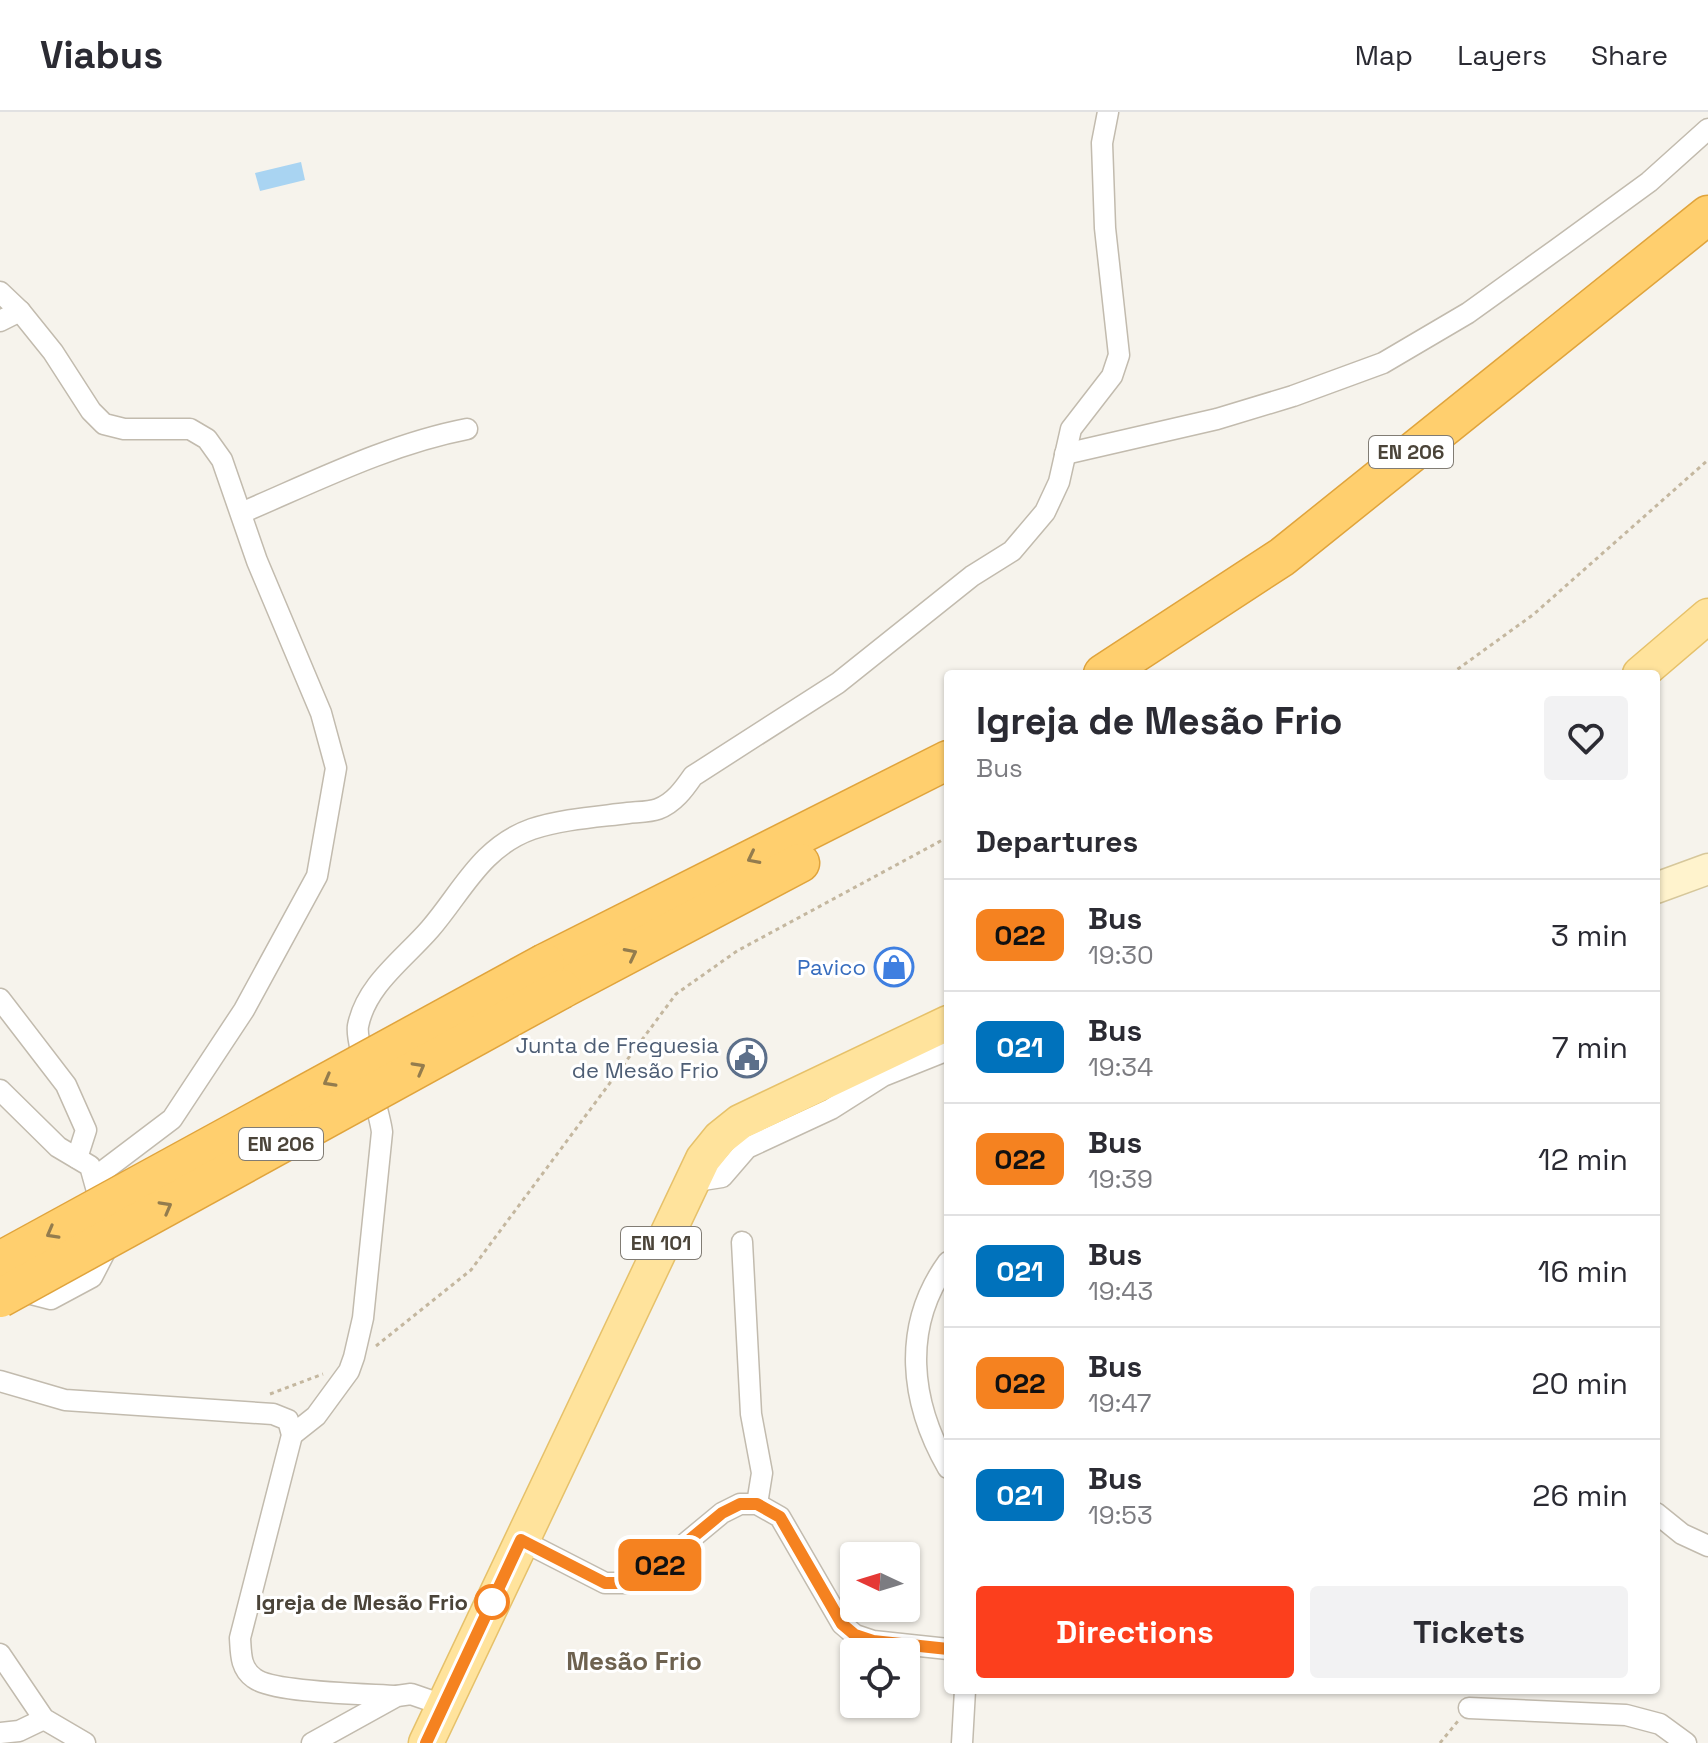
<!DOCTYPE html>
<html lang="en">
<head>
<meta charset="utf-8">
<style>
  :root { --surface:#fff; --page:#f2f2f3; --text:#2b2b33; --muted:#7c7c81; --line:#e1e1e2; --accent:#fc3f1d }
  body { margin:0; font-family:"Space Grotesk",sans-serif; background:var(--page); color:var(--text); height:100vh; display:flex; flex-direction:column; font-size:30px; white-space:nowrap }
  * { box-sizing:border-box; margin:0 }
  p { font-size:26px; color:var(--muted) }
  .icon { flex:none; width:44px; height:44px; fill:none; stroke:currentColor; stroke-width:2; stroke-linecap:round; stroke-linejoin:round }
  .map { position:relative; flex:1; overflow:hidden }
  .drawer { position:absolute; left:944px; top:558px; width:716px; height:1024px; display:flex; flex-direction:column; background:var(--surface); border-radius:8px; box-shadow:0 2px 6px #0004 }
  .drawer>* { flex:none }
  .badge { padding:0 16px; border-radius:12px; font-size:28px; line-height:52px }
  .needle { width:52px; rotate:274deg }
  .fabs { position:absolute; left:840px; top:1430px; display:grid; gap:16px }
  .fabs a { display:grid; place-items:center; width:80px; height:80px; border-radius:8px; background:var(--surface); box-shadow:0 2px 6px #0004; font-size:40px }
  .map>.badge { position:absolute; translate:-50% -50%; box-shadow:0 0 0 4px #fff }
  h2 { padding:0 32px; font-size:30px; line-height:72px }
  .round { display:grid; place-items:center; flex:none; width:84px; height:84px; border-radius:8px; background:var(--page) }
  .head { display:flex; align-items:center; justify-content:space-between; height:136px; padding:0 32px }
  h1 { font-size:38px; font-weight:600; line-height:60px }
  .cta { display:flex; gap:16px; margin-top:auto; padding:16px 32px }
  .cta a { flex:1; height:92px; border-radius:8px; background:var(--accent); color:#fff; font-size:32px; font-weight:600; line-height:92px; text-align:center }
  .cta a+a { background:var(--page); color:var(--text) }
  ul { padding:0; list-style:none }
  li { display:flex; align-items:center; gap:24px; height:112px; padding:0 32px; border-top:2px solid var(--line) }
  li div { flex:1 }
  li b { display:block; font-size:30px }
  li em { font-style:normal }
  li .badge { min-width:88px; font-weight:700; text-align:center }
  header { display:flex; align-items:center; gap:48px; box-sizing:border-box; height:112px; padding:0 40px; background:var(--surface); border-bottom:2px solid var(--line) }
  header strong { font-size:38px }
  nav { display:flex; gap:44px; margin-inline-start:auto; font-size:28px }
  .map>svg:first-child { display:block }
</style>
</head>
<body>
<header>
<strong>Viabus</strong>
<nav><a>Map</a><a>Layers</a><a>Share</a></nav>
</header>
<div class="map">
<svg width="1708" height="1631" viewBox="0 0 1708 1631">
  <rect width="100%" height="100%" fill="#f6f3ec"/>
  <path fill="#a9d4f2" d="M301,50L305,68L260,79L255,61Z"/>
  <g fill="none" stroke-linecap="round" stroke-linejoin="round">
    <defs>
      <g id="street">
        <path d="M0,180L20,199L53,240L91,299L104,312L124,317H190L207,327L222,348L257,449L321,601L336,656L317,764L244,898L172,1007L94,1066"/>
        <path d="M0,209L20,199"/>
        <path d="M1065,342L1217,307L1293,284L1383,251L1468,201L1557,137L1649,70L1708,17"/>
        <path d="M241,401C314,370 389,332 467,317"/>
        <path d="M0,887L66,973L86,1018L77,1046"/>
        <path d="M0,978L58,1035L90,1054L97,1079"/>
        <path d="M690,1070L722,1065L747,1036L831,997L883,964L948,938"/>
        <path d="M742,1130L751,1302L762,1361L757,1392"/>
        <path d="M948,1150C901,1215 910,1290 948,1356"/>
        <path d="M16,1178L51,1187L92,1165L109,1132"/>
        <path d="M0,1269L65,1288L273,1302L288,1308L292,1323L240,1526C241,1541 240,1556 254,1566C273,1581 368,1582 397,1584"/>
        <path d="M292,1323L316,1304L349,1259L354,1245L363,1206L382,1020C379,994 355,932 358,914C366,873 404,847 430,817C462,780 481,735 532,717C562,707 596,705 628,701C637,700 650,700 658,697C674,691 684,677 693,664L838,571L972,464L1012,439L1045,400L1059,370L1071,317L1112,264L1119,243L1105,116L1102,31L1108,0"/>
        <path d="M1656,1401L1682,1422L1708,1434"/>
        <path d="M521,1428L605,1471H632L646,1464L722,1401L740,1392H757L780,1405L842,1512L855,1523L873,1529L948,1537"/>
        <path d="M0,1542L44,1607L85,1631"/>
        <path d="M1469,1596L1626,1603L1660,1612L1686,1631"/>
        <path d="M0,1621L19,1619L44,1607"/>
        <path d="M312,1631L397,1584L411,1582L443,1593"/>
        <path d="M962,1631L965,1578"/>
      </g>
      <path id="secondary" d="M1656,776L1708,757"/>
      <g id="primary">
        <path d="M1640,562L1708,504"/>
        <path d="M426,1631L703,1047L720,1026L740,1010L948,911"/>
      </g>
      <g id="highway">
        <path d="M1103,562L1282,445L1708,103"/>
        <path d="M545,851L948,648"/>
        <path d="M562,877L800,751"/>
      </g>
    </defs>
    <use href="#street" stroke="#c2bbae" stroke-width="23"/>
    <use href="#secondary" stroke="#d6c79b" stroke-width="33"/>
    <use href="#primary" stroke="#e6c16a" stroke-width="37"/>
    <use href="#highway" stroke="#e0a43c" stroke-width="41"/>
    <g stroke="#c4b79f" stroke-width="3" stroke-dasharray="4 4" stroke-linecap="butt">
      <path d="M1451,562L1534,502L1708,348"/>
      <path d="M376,1234L471,1158L676,882L737,839L948,725"/>
      <path d="M270,1282L323,1262"/>
      <path d="M1440,1631L1458,1609"/>
    </g>
    <use href="#street" stroke="#fff" stroke-width="20"/>
    <use href="#secondary" stroke="#fff3cd" stroke-width="30"/>
    <use href="#primary" stroke="#ffe39c" stroke-width="34"/>
    <use href="#highway" stroke="#ffcf6e" stroke-width="38"/>
    <defs>
      <g id="highway-bridge">
        <path d="M0,1149L545,851"/>
        <path d="M0,1186L562,877"/>
      </g>
    </defs>
    <use href="#highway-bridge" stroke="#e0a43c" stroke-width="41" stroke-linecap="butt"/>
    <use href="#highway-bridge" stroke="#ffcf6e" stroke-width="38"/>
  </g>
  <defs><path id="oneway-chevron" d="M-2-3.5L2.5 0L-2 3.5" fill="none" stroke-width="1.6" stroke-linecap="round" stroke-linejoin="round" transform="scale(2)"/></defs>
  <g stroke="#937c4e">
    <use href="#oneway-chevron" transform="translate(753 746) rotate(153)"/>
    <use href="#oneway-chevron" transform="translate(631 842) rotate(-27)"/>
    <use href="#oneway-chevron" transform="translate(419 956) rotate(-29)"/>
    <use href="#oneway-chevron" transform="translate(329 969) rotate(151)"/>
    <use href="#oneway-chevron" transform="translate(166 1095) rotate(-29)"/>
    <use href="#oneway-chevron" transform="translate(52 1121) rotate(151)"/>
  </g>
  <g fill="none" stroke-linecap="round" stroke-linejoin="round">
    <defs>
      <path id="line" d="M426,1631L521,1428L605,1471H632L646,1464L722,1401L740,1392H757L780,1405L842,1512L855,1523L873,1529L948,1537"/>
    </defs>
    <use href="#line" stroke="#fff" stroke-width="18"/>
    <use href="#line" stroke="#f58220" stroke-width="12"/>
  </g>
  <defs>
    <symbol id="shop-ring" viewBox="-11 -11 22 22"><circle r="9.5" fill="#fff" stroke="#3f7fe0" stroke-width="1.5"/><path d="M-5-2.5h2.3a2.7 3.5 0 0 1 5.4 0H5L5.5 6h-11ZM-1.5-2.5h3a1.5 2.3 0 0 0-3 0Z" fill="#3f7fe0"/></symbol>
    <symbol id="civic-ring" viewBox="-11 -11 22 22"><circle r="9.5" fill="#fff" stroke="#5c6f8a" stroke-width="1.5"/><path d="M-.6-6.5H3V-4.5H.6V-3L4-1V1h2V6H-6V1h2V-1L-.6-3ZM-1.2 2.5V6h2.4V2.5Z" fill="#5c6f8a"/></symbol>
  </defs>
  <g fill-rule="evenodd">
    <use href="#shop-ring" x="872" y="833" width="44" height="44"/>
    <use href="#civic-ring" x="725" y="924" width="44" height="44"/>
  </g>
  <circle fill="#fff" stroke="#f58220" stroke-width="4" cx="492" cy="1490" r="16"/>
  <g text-anchor="middle" dominant-baseline="central" stroke-width="6" stroke-linejoin="round" paint-order="stroke">
    <g fill="#fff" stroke="#817c74" stroke-width="2">
      <rect x="1369" y="324" width="84" height="32" rx="6"/>
      <rect x="239" y="1016" width="84" height="32" rx="6"/>
      <rect x="621" y="1115" width="80" height="32" rx="6"/>
    </g>
    <g font-size="20" font-weight="bold" fill="#4b4439">
      <text x="1411" y="340">EN 206</text>
      <text x="281" y="1032">EN 206</text>
      <text x="661" y="1131">EN 101</text>
    </g>
    <g font-size="22" fill="#366cbe" stroke="#fff" text-anchor="end">
      <text x="866" y="855">Pavico</text>
    </g>
    <g font-size="22" fill="#4e5e75" stroke="#fff" text-anchor="end">
      <text x="719" y="933">Junta de Freguesia<tspan x="719" dy="25">de Mesão Frio</tspan></text>
    </g>
    <g font-size="22" font-weight="bold" fill="#4b4439" stroke="#fff" text-anchor="end">
      <text x="468" y="1490">Igreja de Mesão Frio</text>
    </g>
    <g font-size="26" font-weight="bold" fill="#6e6250" stroke="#fff">
      <text x="634" y="1549">Mesão Frio</text>
    </g>
  </g>
</svg>
<div class="fabs">
<a><svg class="needle" viewBox="-14 -14 28 28"><path d="M0-13l5 13h-10z" fill="#e53935"/><path d="M0 13l5-13h-10z" fill="#7c7c81"/></svg></a>
<a><svg class="icon" aria-label="locate" viewBox="0 0 24 24"><circle cx="12" cy="12" r="6"/><path d="M12 2v4M12 18v4M2 12h4M18 12h4"/></svg></a>
</div>
<b class="badge" style="left:660px;top:1453px;background:#f58220;color:#111">022</b>
<section class="drawer">
<div class="head"><div><h1>Igreja de Mesão Frio</h1><p>Bus</p></div><a class="round"><svg class="icon" aria-label="heart" viewBox="0 0 24 24"><path d="M12 20l-8-8c-3-5 5-10 8-4 3-6 11-1 8 4z"/></svg></a></div>
<h2>Departures</h2>
<ul>
<li><span class="badge" style="background:#f58220;color:#111">022</span><div><b>Bus</b><p>19:30</p></div><em>3 min</em></li>
<li><span class="badge" style="background:#0072bc;color:#fff">021</span><div><b>Bus</b><p>19:34</p></div><em>7 min</em></li>
<li><span class="badge" style="background:#f58220;color:#111">022</span><div><b>Bus</b><p>19:39</p></div><em>12 min</em></li>
<li><span class="badge" style="background:#0072bc;color:#fff">021</span><div><b>Bus</b><p>19:43</p></div><em>16 min</em></li>
<li><span class="badge" style="background:#f58220;color:#111">022</span><div><b>Bus</b><p>19:47</p></div><em>20 min</em></li>
<li><span class="badge" style="background:#0072bc;color:#fff">021</span><div><b>Bus</b><p>19:53</p></div><em>26 min</em></li>
</ul>
<div class="cta"><a>Directions</a><a>Tickets</a></div>
</section>
</div>
</body>
</html>
